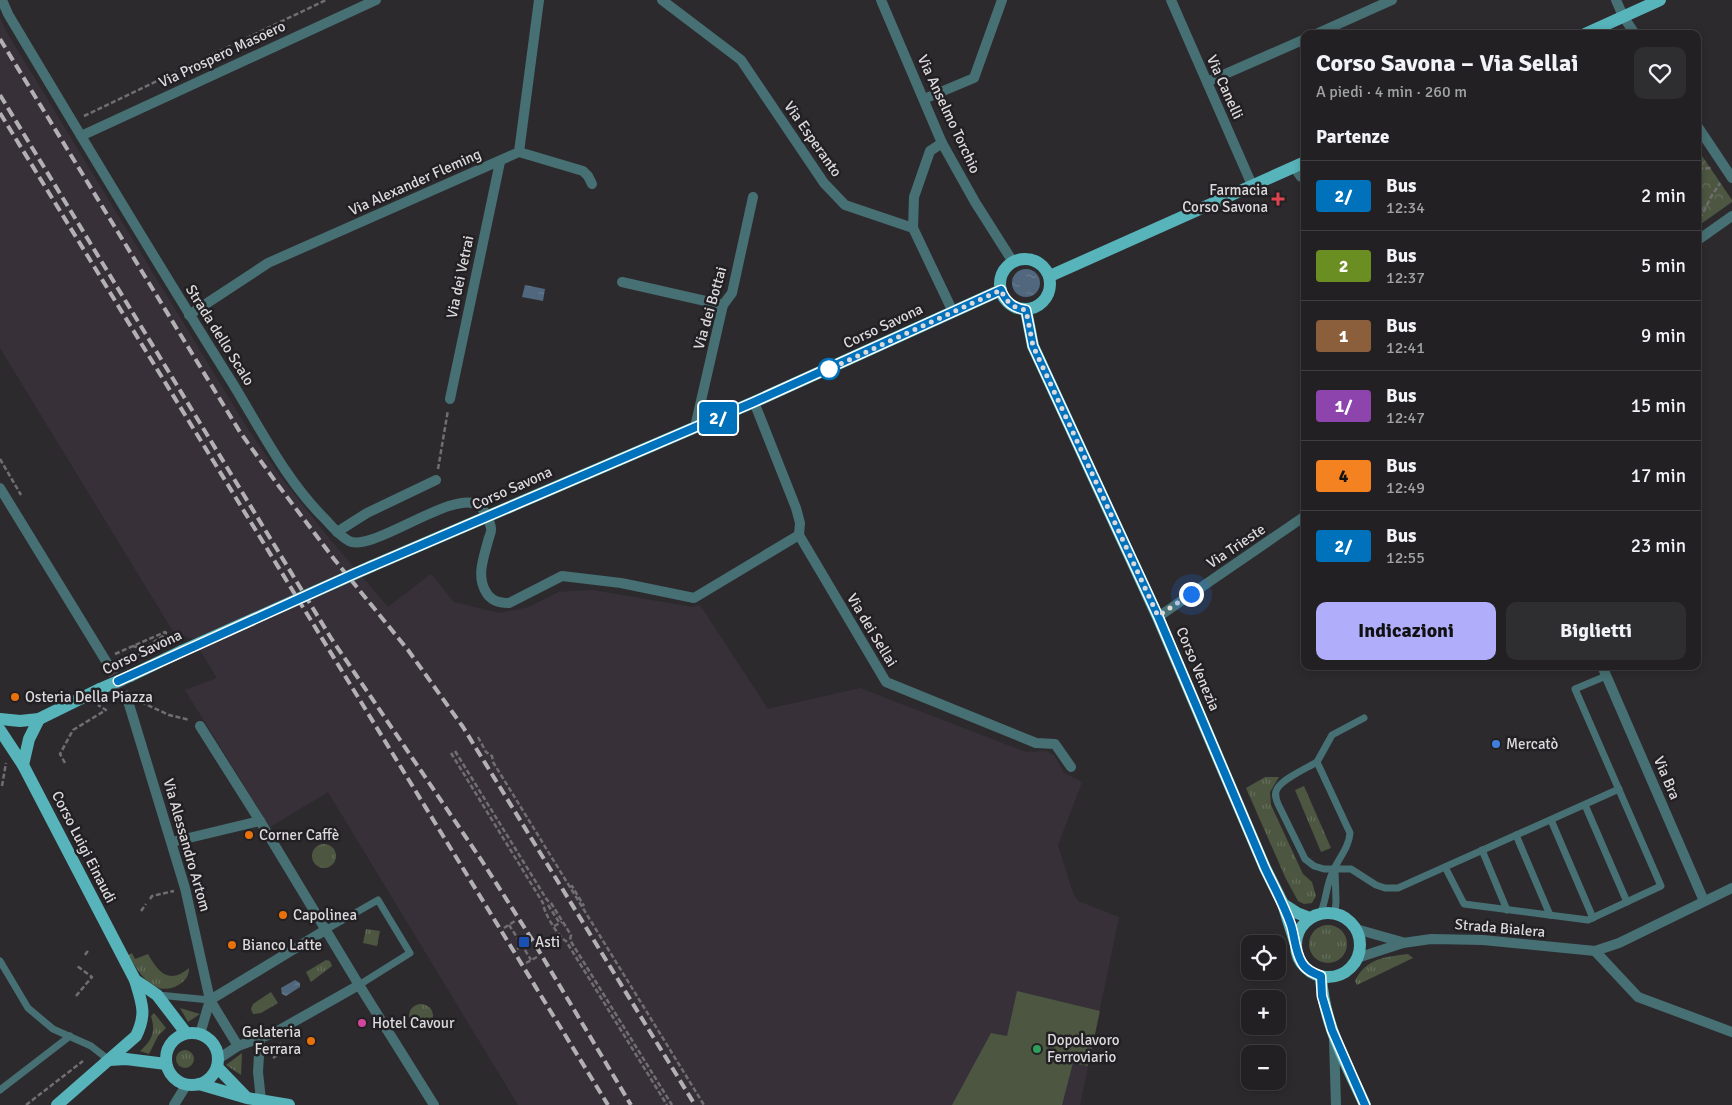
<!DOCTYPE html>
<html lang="it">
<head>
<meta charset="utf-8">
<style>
  :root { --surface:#222022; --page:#2e2d2f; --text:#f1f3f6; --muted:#a2a3a5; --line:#3f3e40; --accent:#b0aefa }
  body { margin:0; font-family:Signika,sans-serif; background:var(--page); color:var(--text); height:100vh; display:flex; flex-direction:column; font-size:19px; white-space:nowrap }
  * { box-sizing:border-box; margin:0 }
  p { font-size:16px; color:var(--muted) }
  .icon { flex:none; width:28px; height:28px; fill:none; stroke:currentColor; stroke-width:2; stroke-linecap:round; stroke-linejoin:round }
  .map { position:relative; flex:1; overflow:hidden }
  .panel { position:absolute; left:1301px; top:30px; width:400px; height:640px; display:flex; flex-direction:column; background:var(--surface); border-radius:10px; box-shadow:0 2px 8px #0003,0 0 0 1px var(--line) }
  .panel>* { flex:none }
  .badge { padding:0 10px; border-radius:4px; font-size:18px; line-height:32px }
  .controls { position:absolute; left:1241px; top:935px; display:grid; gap:10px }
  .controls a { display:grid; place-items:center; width:45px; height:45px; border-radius:10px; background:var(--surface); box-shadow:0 2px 8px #0003,0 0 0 1px var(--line); font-size:25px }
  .you { position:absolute; width:25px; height:25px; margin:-12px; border:4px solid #fff; border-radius:50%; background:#1a73e8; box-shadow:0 0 0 8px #1a73e833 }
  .map>.badge { position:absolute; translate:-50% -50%; box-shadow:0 0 0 2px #fff }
  h2 { padding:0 15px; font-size:19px; line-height:45px }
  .round { display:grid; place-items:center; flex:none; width:52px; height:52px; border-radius:10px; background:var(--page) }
  .summary { display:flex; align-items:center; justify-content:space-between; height:85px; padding:0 15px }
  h1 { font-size:24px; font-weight:700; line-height:38px }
  .primary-button { display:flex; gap:10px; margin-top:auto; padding:10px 15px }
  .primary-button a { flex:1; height:58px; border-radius:10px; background:var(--accent); color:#111; font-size:20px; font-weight:700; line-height:58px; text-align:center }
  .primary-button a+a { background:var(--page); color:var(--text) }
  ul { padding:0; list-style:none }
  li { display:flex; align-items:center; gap:15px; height:70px; padding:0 15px; border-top:1px solid var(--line) }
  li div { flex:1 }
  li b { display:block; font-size:19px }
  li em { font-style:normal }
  li .badge { min-width:55px; font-weight:700; text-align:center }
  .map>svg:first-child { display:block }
</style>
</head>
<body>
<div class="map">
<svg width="1732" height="1105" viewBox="0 0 1732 1105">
  <defs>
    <pattern id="grass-tufts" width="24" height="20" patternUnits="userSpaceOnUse" patternTransform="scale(1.25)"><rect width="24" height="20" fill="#4c5640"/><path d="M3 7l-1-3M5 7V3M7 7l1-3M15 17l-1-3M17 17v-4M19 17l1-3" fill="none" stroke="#656e5b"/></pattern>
    <pattern id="park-crowns" width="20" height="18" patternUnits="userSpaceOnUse" patternTransform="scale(1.25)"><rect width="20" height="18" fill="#4c5640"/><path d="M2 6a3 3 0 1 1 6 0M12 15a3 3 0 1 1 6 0" fill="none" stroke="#656e5b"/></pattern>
    <pattern id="water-ripples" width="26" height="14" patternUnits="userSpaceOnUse" patternTransform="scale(1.25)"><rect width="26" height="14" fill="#51677d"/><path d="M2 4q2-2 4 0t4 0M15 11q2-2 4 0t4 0" fill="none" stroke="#697c8f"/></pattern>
  </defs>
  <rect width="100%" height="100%" fill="#2d2a2e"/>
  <path fill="#373039" d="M0,18L6,31L246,426L280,476L328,537L388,607L431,574L454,602L499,613L529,607L559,592L592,590L693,607L700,605L768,709L860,688L1026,752L1046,751L1054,755L1064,773L1082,782L1058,845L1073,893L1078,901L1119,917L1080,1105H518L328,792L270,827L185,690L217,678L193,639L174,633L0,348Z"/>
  <g fill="url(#grass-tufts)">
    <path d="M1265,777H1279L1270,792L1271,805L1303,874L1312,882L1316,896L1312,903L1304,904L1298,901L1286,879L1246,788Z"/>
    <path d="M1304,786L1331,848L1321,852L1295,790Z"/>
    <circle cx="324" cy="856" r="12"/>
    <circle cx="1328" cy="944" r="19"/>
    <path d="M366,929L380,931L377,946L363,943Z"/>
    <path d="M132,953L135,959L148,954C158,972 169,985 189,968C189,975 186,980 180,984C155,1000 139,973 128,955Z"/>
    <path d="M1408,954L1413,958L1357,985L1355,981C1366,958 1385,957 1408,954Z"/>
    <path d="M326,960L330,961L332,966L311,982L306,972Z"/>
    <path d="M271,992L278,1003L261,1013L253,1014L251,1009L253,1004Z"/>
    <circle cx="421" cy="1016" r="12"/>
    <path d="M180,1008L200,1014L188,1022Z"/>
    <path d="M154,1013L166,1028L158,1036L149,1054L140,1051C152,1040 156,1032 151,1016Z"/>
    <circle cx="185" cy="1059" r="9"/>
    <path d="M242,1053L241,1075L226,1065Z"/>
  </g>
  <path fill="url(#park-crowns)" d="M1698,150L1732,200V202L1698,226Z"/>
  <path fill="#4c5640" d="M1017,991L1100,1011L1088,1066L1073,1063L1062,1105H952L991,1033L1007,1036Z"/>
  <g fill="url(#water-ripples)">
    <circle cx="1026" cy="283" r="14"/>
    <path d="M525,285L545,289L543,301L522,297Z"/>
    <path d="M295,980L300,983V987L286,996L282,994L281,988Z"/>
  </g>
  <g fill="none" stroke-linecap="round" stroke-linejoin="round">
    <path stroke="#474448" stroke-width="10" stroke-dasharray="10 5" stroke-linecap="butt" d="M109,666L128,701"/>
    <g stroke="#716e72" stroke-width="2.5" stroke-dasharray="5 2.5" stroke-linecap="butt">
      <path d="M84,116L326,0"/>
      <path d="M1698,169L1711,168"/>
      <path d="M1698,216L1702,215L1711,197L1720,183"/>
      <path d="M0,459L21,495"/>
      <path d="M438,469L448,410"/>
      <path d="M133,646L143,649L137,656"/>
      <path d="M115,654L165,632L166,633L165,635L144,648L147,649L169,639L170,641L169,642"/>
      <path d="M141,702L169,715L190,720"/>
      <path d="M478,737L486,752L492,756L493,762L704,1105"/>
      <path d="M455,751L547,900L551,903L571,935L570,940L672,1105"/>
      <path d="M451,753L543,903C543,911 558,937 566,941L667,1105"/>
      <path d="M65,763L60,754L73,730L106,710L98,705"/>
      <path d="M2,786L6,763"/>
      <path d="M570,887L572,886L584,906"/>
      <path d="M150,899L152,896L174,891"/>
      <path d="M548,905L559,922"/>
      <path d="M141,911L146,904"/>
      <path d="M509,925L522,945"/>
      <path d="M554,926L562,922"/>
      <path d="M504,928L515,921"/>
      <path d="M517,949L529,942"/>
      <path d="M525,950L531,960"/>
      <path d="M85,955L89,949"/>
      <path d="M526,963L537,957"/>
      <path d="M76,996L92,977L77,966"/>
      <path d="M273,1058L285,1050L280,1043"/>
      <path d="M26,1105L83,1061"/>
    </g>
    <g stroke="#467073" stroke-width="7">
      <path d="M1317,762C1307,768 1282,779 1277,789C1274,794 1276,799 1278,804L1305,859L1314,866L1324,869H1351L1376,885L1385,888H1398L1619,789"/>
      <path d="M1585,805L1627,902"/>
      <path d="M1551,820L1593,918"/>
      <path d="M1516,835L1550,915"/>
      <path d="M1482,850L1507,910"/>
      <path d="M1445,867L1464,904L1588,920L1661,886L1575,689L1606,676"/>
      <path d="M1335,869L1336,902L1335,913"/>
      <path d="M1320,914C1326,902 1326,888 1331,876C1336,861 1349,849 1350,833L1317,762L1332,735L1364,718"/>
      <path d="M327,929L378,900L410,953L359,985"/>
      <path d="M0,961L28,1008L53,1029L91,1046L109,1060"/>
      <path d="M158,995L210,1000"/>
      <path d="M0,1090L70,1036"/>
    </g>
    <g stroke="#467073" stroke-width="10">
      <path d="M2,0L8,14C82,138 156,262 233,384C261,430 287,482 326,520C333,528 340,536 349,541C372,553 453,489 478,505C484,508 490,521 491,528C492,531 489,537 488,541C484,557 476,576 486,592C491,601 499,603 509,603L562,576L621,583L694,598L799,535"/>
      <path d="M662,0L741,60L824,183L845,205L913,228L953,312"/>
      <path d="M881,0L942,143L975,202L1013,262"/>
      <path d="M1171,0L1252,185"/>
      <path d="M1616,0L1623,16L1635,34"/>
      <path d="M1316,34L1392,0"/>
      <path d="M1207,82L1305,39"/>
      <path d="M924,99L974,78L1002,0"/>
      <path d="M1698,127L1732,178"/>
      <path d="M81,136L376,0"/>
      <path d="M519,152L583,171L588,176L592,184"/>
      <path d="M1294,167L1301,177"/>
      <path d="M913,228L914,197L930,151L942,143"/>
      <path d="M1698,240L1732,216"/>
      <path d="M622,282L723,305"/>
      <path d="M189,315L268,263L519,152L539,0"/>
      <path d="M450,399L500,162"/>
      <path d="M754,402L796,508L800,523L799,535L886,682L1036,743L1055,744L1071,767"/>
      <path d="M695,427L723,305L732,293L753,197"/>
      <path d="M0,488L109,666"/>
      <path d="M337,532L367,513L436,480"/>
      <path d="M1158,617L1305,516"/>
      <path d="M1602,666L1704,901"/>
      <path d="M128,701L185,888L210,1000L238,1046"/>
      <path d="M200,726L260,821L359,985L274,1033L238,1046L218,1059"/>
      <path d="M172,842L260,821"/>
      <path d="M1595,951L1638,997L1732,1032"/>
      <path d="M359,985L434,1105"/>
      <path d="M200,1034L210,1000L327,929"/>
      <path d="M260,1039L258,1072L261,1100"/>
      <path d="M174,1105L187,1084"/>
    </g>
    <g stroke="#467073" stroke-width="10">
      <path d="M1356,929L1402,942"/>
      <path d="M1357,958L1403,943L1431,939L1483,940L1595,951L1619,943L1732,888"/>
      <path d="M1334,1040L1336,1105"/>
    </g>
    <g stroke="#57b4ba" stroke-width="12">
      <path d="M1585,34L1660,0"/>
      <circle cx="1025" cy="284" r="25"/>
      <path d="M1050,276L1305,162"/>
      <path d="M1026,310L1033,346L1158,617L1265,868L1283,904L1296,945"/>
      <path d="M372,566L754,402L1001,290"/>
      <path d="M130,676L182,651"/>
      <path d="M0,719L20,721L39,719L100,689"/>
      <path d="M0,730L23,765L135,980C142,1003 147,1014 136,1036L57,1105"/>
      <path d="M23,765L29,739L39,719"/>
      <path d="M1283,904L1297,913L1310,918"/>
      <circle cx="1328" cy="945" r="32"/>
      <path d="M1321,976C1323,1022 1346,1063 1365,1105"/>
      <path d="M135,980L157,995L186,1033"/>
      <circle cx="192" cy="1059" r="26"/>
      <path d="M109,1060L126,1059L166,1064"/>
      <path d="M217,1067L245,1096"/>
      <path d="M199,1084L247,1098L289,1105"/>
    </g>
    <g stroke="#b2b0b3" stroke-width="4" stroke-dasharray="10 5" stroke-linecap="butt">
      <path d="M0,39L240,432L278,485L334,559L408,650L463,727L695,1105"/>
      <path d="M0,95L331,638L482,861L533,941L631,1105"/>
      <path d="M0,113L608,1105"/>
    </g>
    <g stroke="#57b4ba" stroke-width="12">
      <path d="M182,651L372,566"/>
      <path d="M100,689L130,676"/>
    </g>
  </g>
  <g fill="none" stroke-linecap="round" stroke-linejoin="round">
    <defs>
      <path id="line" d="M118,681L356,573L754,402L1001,290C1006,302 1013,308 1026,310L1033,346L1158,616L1265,868C1274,887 1284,905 1291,925C1295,938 1295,952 1302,963C1306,970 1313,973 1321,976L1322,996L1332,1030L1365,1105"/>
    </defs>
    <use href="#line" stroke="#fff" stroke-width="11"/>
    <use href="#line" stroke="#0072bc" stroke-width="8"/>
    <path stroke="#dbd9dc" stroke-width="5" stroke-dasharray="0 9" d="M829,369L827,370L1001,290C1006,302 1013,308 1026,310L1033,346L1158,616L1191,594"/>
  </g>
  <path fill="#e0444e" stroke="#232024" stroke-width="2" d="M1275.5 191.5h5v5h5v5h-5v5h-5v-5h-5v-5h5z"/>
  <circle fill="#fff" stroke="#0072bc" stroke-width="2.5" cx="829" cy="369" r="10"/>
  <g fill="#e8710a" stroke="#232024" stroke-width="2">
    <circle cx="15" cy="697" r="5"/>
    <circle cx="249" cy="835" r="5"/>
    <circle cx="283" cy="915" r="5"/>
    <circle cx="232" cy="945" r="5"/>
    <circle cx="311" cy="1041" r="5"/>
  </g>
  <circle fill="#3f7fe0" stroke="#232024" stroke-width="2" cx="1496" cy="744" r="5"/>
  <rect fill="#1a4fb4" stroke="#232024" stroke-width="2" x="518" y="936" width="12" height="12" rx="2.5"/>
  <circle fill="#d1479c" stroke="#232024" stroke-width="2" cx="362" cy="1023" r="5"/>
  <circle fill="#2e9e5b" stroke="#232024" stroke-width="2" cx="1037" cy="1049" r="5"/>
  <g text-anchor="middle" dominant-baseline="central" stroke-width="5" stroke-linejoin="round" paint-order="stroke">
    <g font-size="15" fill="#dbd9dc" stroke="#232024">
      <text transform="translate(222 54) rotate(-25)">Via Prospero Masoero</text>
      <text transform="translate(1225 87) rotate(66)">Via Canelli</text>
      <text transform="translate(949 114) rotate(65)">Via Anselmo Torchio</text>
      <text transform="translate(813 139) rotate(55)">Via Esperanto</text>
      <text transform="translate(415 182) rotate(-24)">Via Alexander Fleming</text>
      <text transform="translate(460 277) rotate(-78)">Via dei Vetrai</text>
      <text transform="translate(710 308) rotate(-74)">Via dei Bottai</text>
      <text transform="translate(883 326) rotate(-25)">Corso Savona</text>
      <text transform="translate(220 335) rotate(58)">Strada dello Scalo</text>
      <text transform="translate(512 488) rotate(-24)">Corso Savona</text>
      <text transform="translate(1236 546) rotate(-34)">Via Trieste</text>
      <text transform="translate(872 630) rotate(59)">Via dei Sellai</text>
      <text transform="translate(142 652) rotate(-25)">Corso Savona</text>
      <text transform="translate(1198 669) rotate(67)">Corso Venezia</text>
      <text transform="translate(1667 778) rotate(67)">Via Bra</text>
      <text transform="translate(187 845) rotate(74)">Via Alessandro Artom</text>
      <text transform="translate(84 847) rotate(63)">Corso Luigi Einaudi</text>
      <text transform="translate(1500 928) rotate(5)">Strada Bialera</text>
    </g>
    <g font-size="15" fill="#dbd9dc" stroke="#232024" text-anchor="start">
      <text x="1268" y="190" text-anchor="end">Farmacia<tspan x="1268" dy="17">Corso Savona</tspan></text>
      <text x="25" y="697">Osteria Della Piazza</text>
      <text x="1506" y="744">Mercatò</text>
      <text x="259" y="835">Corner Caffè</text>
      <text x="293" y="915">Capolinea</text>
      <text x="535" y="942">Asti</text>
      <text x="242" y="945">Bianco Latte</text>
      <text x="372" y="1023">Hotel Cavour</text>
      <text x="301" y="1032" text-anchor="end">Gelateria<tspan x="301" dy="17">Ferrara</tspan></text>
      <text x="1047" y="1040">Dopolavoro<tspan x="1047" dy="17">Ferroviario</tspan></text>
    </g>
  </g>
</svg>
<div class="controls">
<a><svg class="icon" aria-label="locate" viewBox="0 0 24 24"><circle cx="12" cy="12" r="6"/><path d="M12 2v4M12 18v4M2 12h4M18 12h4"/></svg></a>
<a>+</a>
<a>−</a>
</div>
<div class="you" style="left:1191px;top:594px"></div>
<b class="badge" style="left:718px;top:418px;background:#0072bc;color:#fff">2/</b>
<section class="panel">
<div class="summary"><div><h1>Corso Savona – Via Sellai</h1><p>A piedi · 4 min · 260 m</p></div><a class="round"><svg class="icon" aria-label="heart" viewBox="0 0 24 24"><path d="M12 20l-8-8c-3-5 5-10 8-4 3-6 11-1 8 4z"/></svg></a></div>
<h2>Partenze</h2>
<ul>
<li><span class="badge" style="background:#0072bc;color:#fff">2/</span><div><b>Bus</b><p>12:34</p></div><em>2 min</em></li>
<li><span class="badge" style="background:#6b8e23;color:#fff">2</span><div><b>Bus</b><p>12:37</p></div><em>5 min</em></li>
<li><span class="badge" style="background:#8b5e3c;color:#fff">1</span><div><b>Bus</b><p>12:41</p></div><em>9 min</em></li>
<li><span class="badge" style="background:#8e44ad;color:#fff">1/</span><div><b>Bus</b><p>12:47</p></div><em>15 min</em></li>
<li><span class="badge" style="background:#f58220;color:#111">4</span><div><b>Bus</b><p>12:49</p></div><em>17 min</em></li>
<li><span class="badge" style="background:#0072bc;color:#fff">2/</span><div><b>Bus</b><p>12:55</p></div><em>23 min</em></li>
</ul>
<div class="primary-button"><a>Indicazioni</a><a>Biglietti</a></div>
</section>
</div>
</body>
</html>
